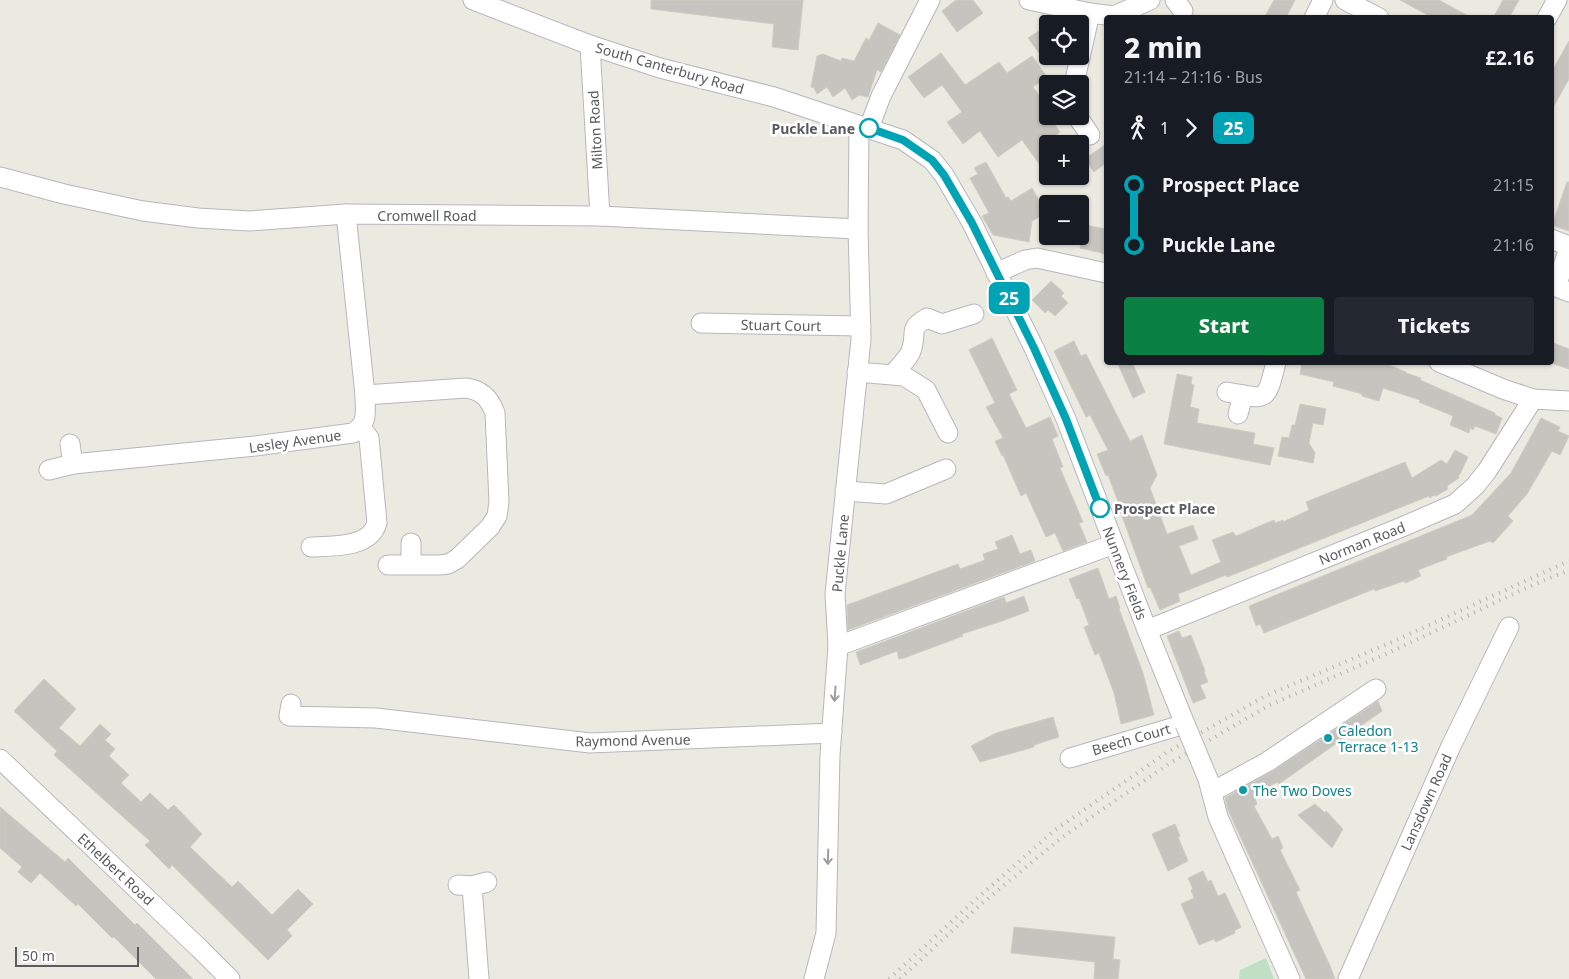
<!DOCTYPE html>
<html lang="en">
<head>
<meta charset="utf-8">
<style>
  :root { --surface:#171b24; --page:#242831; --text:#f1f3f6; --muted:#9ea1a6; --accent:#0b8043 }
  body { margin:0; font-family:"Noto Sans",sans-serif; background:var(--page); color:var(--text); height:100vh; display:flex; flex-direction:column; font-size:19px; white-space:nowrap }
  * { box-sizing:border-box; margin:0 }
  p { font-size:16px; color:var(--muted) }
  .icon { flex:none; width:28px; height:28px; fill:none; stroke:currentColor; stroke-width:2; stroke-linecap:round; stroke-linejoin:round }
  .map { position:relative; flex:1; overflow:hidden }
  .panel { position:absolute; left:1104px; top:15px; width:450px; height:350px; display:flex; flex-direction:column; background:var(--surface); border-radius:5px; box-shadow:0 1px 4px #0004 }
  .panel>* { flex:none }
  .badge { padding:0 10px; border-radius:8px; font-size:18px; line-height:32px }
  .controls { position:absolute; left:1039px; top:15px; display:grid; gap:10px }
  .controls a { display:grid; place-items:center; width:50px; height:50px; border-radius:5px; background:var(--surface); box-shadow:0 1px 4px #0004; font-size:25px }
  .scale { position:absolute; left:15px; bottom:12px; width:124px; box-sizing:border-box; padding-left:5px; border:2px solid #595b60; border-top:0; font-size:14px; line-height:18px; white-space:nowrap; color:#595b60; -webkit-text-stroke:4px #fff; paint-order:stroke }
  .map>.badge { position:absolute; translate:-50% -50%; box-shadow:0 0 0 2px #fff }
  .legs { display:flex; align-items:center; gap:8px; height:55px; padding:0 20px; font-size:16px }
  .legs p { margin-inline-start:auto }
  .headline { display:flex; align-items:center; justify-content:space-between; height:85px; padding:0 20px }
  h1 { font-size:28px; font-weight:800; line-height:38px }
  .primary-button { display:flex; gap:10px; margin-top:auto; padding:10px 20px }
  .primary-button a { flex:1; height:58px; border-radius:5px; background:var(--accent); color:#fff; font-size:20px; font-weight:800; line-height:58px; text-align:center }
  .primary-button a+a { background:var(--page); color:var(--text) }
  ul { padding:0 20px; list-style:none }
  li { display:flex; align-items:center; gap:18px; height:60px; font-size:19px }
  li i { display:grid; place-items:center; width:8px; height:100%; margin:0 6px; background:currentColor }
  li i::after { content:''; width:12px; height:12px; margin:-6px; border:4px solid; border-radius:50%; background:var(--surface) }
  li p { margin-inline-start:auto }
  li:first-child i { background:linear-gradient(#0000 50%,currentColor 0) }
  li:last-child i { background:linear-gradient(currentColor 50%,#0000 0) }
  .map>svg:first-child { display:block }
</style>
</head>
<body>
<div class="map">
<svg width="1569" height="979" viewBox="0 0 1569 979">
  <rect width="100%" height="100%" fill="#ebeae1"/>
  <path fill="#bfe0c5" d="M1266,958L1274,979H1239L1240,970Z"/>
  <g fill="#c6c4be" stroke="#cecdc0">
    <path d="M651,0H803L798,50L772,47L774,24L651,9Z"/>
    <path d="M956,0H973L983,13L957,32L942,11Z"/>
    <path d="M1274,0H1295L1286,18H1264Z"/>
    <path d="M1400,0H1439L1472,18H1433Z"/>
    <path d="M1503,0H1519L1509,18H1493Z"/>
    <path d="M878,23L900,35L881,72L877,70L868,97L859,95L852,100L845,88L833,97L827,87L817,94L814,88L811,87L817,56L823,54L841,61L842,58L854,61L866,38L869,40Z"/>
    <path d="M1048,25V65L1028,38Z"/>
    <path d="M1569,41V79L1551,111V73Z"/>
    <path d="M941,53L965,85L999,62L1007,73L1032,56L1047,77L1033,87L1043,101L1039,103L1060,132L1048,141V176L1022,140L998,157L980,131L963,144L947,122L962,112L942,85L924,98L908,77Z"/>
    <path d="M1106,144V163L1094,172L1085,159Z"/>
    <path d="M986,162L1006,198L1008,197L1011,201L1032,188L1046,213L1032,221L1029,242L993,235L982,216L989,213L970,178L978,174L974,168Z"/>
    <path d="M1567,182H1569V231L1552,225Z"/>
    <path d="M1085,225L1106,229V254L1080,248Z"/>
    <path d="M1051,281L1064,293L1061,296L1068,303L1055,316L1048,310L1045,313L1032,300Z"/>
    <path d="M992,338L1017,390L1009,394L1026,428L1050,417L1058,436L1052,439L1063,467L1060,468L1083,522L1079,523L1087,542L1063,551L1055,533L1046,537L1026,493L1021,496L1003,455L1002,456L995,441L1003,438L986,407L995,403L969,350Z"/>
    <path d="M1074,341L1081,356L1086,354L1130,441L1142,435L1157,475L1150,488L1167,534L1193,525L1198,539L1179,546L1191,575L1221,562L1212,540L1233,532L1236,536L1274,520L1275,523L1283,520V522L1309,510L1306,502L1405,462L1412,478L1441,460L1447,464L1455,450L1468,457L1460,474L1458,476L1459,478L1447,486L1448,489L1436,496L1434,495L1430,498L1429,496L1245,570L1227,577L1226,575L1178,594L1180,601L1160,610L1150,587L1148,588L1118,505L1119,504L1108,475L1106,476L1097,454L1108,450L1090,415L1086,417L1054,351Z"/>
    <path d="M1551,342L1569,349V369L1551,363Z"/>
    <path d="M1117,362H1132L1145,392L1133,398Z"/>
    <path d="M1302,362H1382L1406,372V373L1421,378L1420,380L1495,413V415L1502,418L1496,434L1475,426L1473,430L1470,428L1469,433L1450,425L1453,416L1419,402L1420,400L1383,388L1379,401L1362,396V394L1333,386L1334,382L1300,374Z"/>
    <path d="M1177,374L1192,377L1191,384L1194,385L1190,407L1199,409L1197,423L1255,433L1253,444L1274,448L1270,465L1164,444Z"/>
    <path d="M1300,404L1326,409L1323,425L1313,423L1309,443L1315,453L1313,463L1278,456L1282,437L1289,438L1292,425H1295Z"/>
    <path d="M1541,418L1560,427L1558,431L1569,436L1560,455L1552,451L1527,494L1508,516L1513,521L1493,543L1490,541L1446,557L1447,559L1418,570L1421,576L1405,583L1404,581L1375,591L1374,589L1264,633L1260,624L1256,626L1249,606L1472,515L1511,473Z"/>
    <path d="M1012,535L1020,554L1031,550L1035,561L848,630L847,605L958,564L960,569L985,560L983,554L998,549L995,542Z"/>
    <path d="M1098,568L1109,599L1116,596L1120,608L1119,609L1143,673L1154,715L1121,724L1114,693L1099,653L1095,655L1084,627L1089,625L1079,598L1077,599L1069,579Z"/>
    <path d="M1024,596L1029,611L1002,621L962,634L963,636L904,658L899,659L897,651L860,665L856,652L1004,597L1006,603Z"/>
    <path d="M1179,631L1182,638L1191,635L1205,671L1204,672L1208,682L1200,685L1206,698L1193,703L1167,636Z"/>
    <path d="M44,679L76,709L59,728L80,746L100,724L111,734L105,740L115,749L109,756L129,775L121,783L141,802L150,793L168,810L174,805L202,834L190,847L232,887L238,881L272,915L298,889L313,904L287,930L292,936L268,960L172,865L169,869L145,845L150,841L54,755L57,751L14,711Z"/>
    <path d="M1378,701L1382,711L1279,784L1278,782L1253,794L1257,804L1254,806L1272,839L1278,836L1283,848L1280,850L1300,890L1296,892L1331,968L1335,979H1306L1228,810L1225,798L1273,771Z"/>
    <path d="M1053,717L1059,737L1034,745V747L980,762L971,746L996,733Z"/>
    <path d="M1315,804L1325,813L1326,811L1343,829L1332,848L1298,815Z"/>
    <path d="M0,807L65,862L68,858L135,925L137,923L193,979H156L114,937L112,938L78,904L76,906L40,873L31,883L18,872L22,867L0,848Z"/>
    <path d="M1175,824L1180,836L1178,837L1188,861L1168,871L1152,834Z"/>
    <path d="M1203,871L1208,882L1211,880L1218,896L1225,893L1241,927L1234,931L1235,933L1216,942L1214,939L1199,945L1181,904L1194,898L1191,890L1193,889L1188,878Z"/>
    <path d="M1014,927L1115,937L1113,959L1120,960L1118,979H1094L1095,962L1011,953Z"/>
  </g>
  <g fill="none" stroke-linecap="round" stroke-linejoin="round">
    <defs>
      <g id="minor">
        <path d="M473,0L590,45L660,68L774,97L903,140L932,160L944,175L972,223L1034,348L1066,419L1147,630L1185,724L1070,758"/>
        <path d="M1029,0L1090,13L1114,16L1150,0"/>
        <path d="M1175,0L1183,11"/>
        <path d="M1345,0L1379,18"/>
        <path d="M1314,18L1323,0"/>
        <path d="M1547,18L1557,0"/>
        <path d="M590,45L600,216"/>
        <path d="M1074,84L1090,13"/>
        <path d="M1077,116L1090,135"/>
        <path d="M869,128L881,96L930,0"/>
        <path d="M0,177L64,194L143,211L198,218L249,221L346,214L600,216L858,229"/>
        <path d="M1551,239L1569,246"/>
        <path d="M1569,248L1556,287L1569,292"/>
        <path d="M996,273L1025,260L1037,258L1106,273"/>
        <path d="M701,323L861,326"/>
        <path d="M1439,362L1503,389L1533,399L1569,401"/>
        <path d="M857,372L904,376L926,390L948,433"/>
        <path d="M893,374C899,367 910,357 912,348C917,331 908,329 927,318L942,324L974,314"/>
        <path d="M1227,392C1267,399 1266,404 1276,362"/>
        <path d="M365,395L466,388C482,390 490,399 495,413L499,502L497,516L490,527L457,559L448,564L440,565H388"/>
        <path d="M1238,414L1243,395"/>
        <path d="M70,444L73,464"/>
        <path d="M49,470L73,464L255,446L353,433C369,423 365,412 365,395L346,214"/>
        <path d="M845,491L886,494L946,469"/>
        <path d="M411,543V564"/>
        <path d="M311,547C333,546 370,548 377,523L369,438L361,428"/>
        <path d="M1147,630L1402,527L1455,504L1475,486L1487,471L1533,399"/>
        <path d="M838,646L1114,544"/>
        <path d="M291,704L289,716L376,718L590,743L832,733"/>
        <path d="M0,759L199,948L230,979"/>
        <path d="M1208,779L1218,817L1290,979"/>
        <path d="M1212,792L1267,762L1376,689"/>
        <path d="M458,885L472,886L487,882"/>
        <path d="M472,886L479,979"/>
        <path d="M814,979L826,933L830,755L838,646L835,594L861,339L858,229L859,126"/>
        <path d="M1348,979L1451,746L1509,627"/>
      </g>
    </defs>
    <use href="#minor" stroke="#b6b7bc" stroke-width="21"/>
    <use href="#minor" stroke="#fff" stroke-width="19"/>
    <g stroke="#b1b2b2" stroke-width="4" stroke-dasharray="1 6" stroke-linecap="butt">
      <path d="M889,979L974,901L1055,830L1166,753L1265,696L1392,642L1569,561"/>
      <path d="M900,979L979,906L1061,838L1170,763L1270,705L1397,649L1526,588L1569,570"/>
    </g>
    <defs>
      <path id="minor-bridge" d="M1185,724L1208,779"/>
    </defs>
    <use href="#minor-bridge" stroke="#b6b7bc" stroke-width="21" stroke-linecap="butt"/>
    <use href="#minor-bridge" stroke="#fff" stroke-width="19"/>
  </g>
  <defs><path id="oneway-shaft" d="M-6 0H5M1.5-3L5.5 0L1.5 3" fill="none" stroke-width="1.6" stroke-linecap="round" stroke-linejoin="round" transform="scale(1.25)"/></defs>
  <g stroke="#9b9da0">
    <use href="#oneway-shaft" transform="translate(835 694) rotate(94)"/>
    <use href="#oneway-shaft" transform="translate(828 857) rotate(92)"/>
  </g>
  <g fill="none" stroke-linecap="round" stroke-linejoin="round">
    <defs>
      <path id="line-1" d="M869,128L903,140L932,160L944,175L972,223L1034,348L1066,419L1100,508"/>
    </defs>
    <use href="#line-1" stroke="#fff" stroke-width="11"/>
    <use href="#line-1" stroke="#00a3b4" stroke-width="8"/>
  </g>
  <g fill="#fff" stroke="#00a3b4" stroke-width="2.5">
    <circle cx="869" cy="128" r="9"/>
    <circle cx="1100" cy="508" r="9"/>
  </g>
  <g fill="#0f9aa8" stroke="#fff" stroke-width="2">
    <circle cx="1328" cy="738" r="5"/>
    <circle cx="1243" cy="790" r="5"/>
  </g>
  <g text-anchor="middle" dominant-baseline="central" stroke-width="5" stroke-linejoin="round" paint-order="stroke">
    <g font-size="14" fill="#595b60" stroke="#fff">
      <text transform="translate(670 68) rotate(16)">South Canterbury Road</text>
      <text transform="translate(595 130) rotate(-93)">Milton Road</text>
      <text x="427" y="215">Cromwell Road</text>
      <text transform="translate(781 325) rotate(1)">Stuart Court</text>
      <text transform="translate(295 441) rotate(-8)">Lesley Avenue</text>
      <text transform="translate(1362 543) rotate(-22)">Norman Road</text>
      <text transform="translate(840 553) rotate(-85)">Puckle Lane</text>
      <text transform="translate(1125 573) rotate(69)">Nunnery Fields</text>
      <text transform="translate(1131 739) rotate(-16)">Beech Court</text>
      <text transform="translate(633 740) rotate(-1)">Raymond Avenue</text>
      <text transform="translate(1426 802) rotate(-66)">Lansdown Road</text>
      <text transform="translate(116 869) rotate(43)">Ethelbert Road</text>
    </g>
    <g font-size="14" font-weight="bold" fill="#595b60" stroke="#fff" text-anchor="end">
      <text x="855" y="128">Puckle Lane</text>
      <text x="1114" y="508" text-anchor="start">Prospect Place</text>
    </g>
    <g font-size="14" fill="#0d838f" stroke="#fff" text-anchor="start">
      <text x="1338" y="730">Caledon<tspan x="1338" dy="16">Terrace 1-13</tspan></text>
      <text x="1253" y="790">The Two Doves</text>
    </g>
  </g>
</svg>
<div class="controls">
<a><svg class="icon" aria-label="locate" viewBox="0 0 24 24"><circle cx="12" cy="12" r="6"/><path d="M12 2v4M12 18v4M2 12h4M18 12h4"/></svg></a>
<a><svg class="icon" aria-label="layers" viewBox="0 0 24 24"><path d="M12 4l9 5-9 5-9-5zM3 14l9 5 9-5"/></svg></a>
<a>+</a>
<a>−</a>
</div>
<div class="scale">50 m</div>
<b class="badge" style="left:1009px;top:298px;background:#00a3b4;color:#fff">25</b>
<section class="panel">
<div class="headline"><div><h1>2 min</h1><p>21:14 – 21:16 · Bus</p></div><b>£2.16</b></div>
<div class="legs"><svg class="icon" aria-label="walk" viewBox="0 0 24 24"><circle cx="13" cy="4" r="2"/><path d="M13 8l-2 6 4 7M11 14l-3 7M7 12l3-4h3l4 4"/></svg>1<svg class="icon" aria-label="forward" viewBox="0 0 24 24"><path d="M9 5l7 7-7 7"/></svg><b class="badge" style="background:#00a3b4;color:#fff">25</b></div>
<ul>
<li><i style="color:#00a3b4"></i><b>Prospect Place</b><p>21:15</p></li>
<li><i style="color:#00a3b4"></i><b>Puckle Lane</b><p>21:16</p></li>
</ul>
<div class="primary-button"><a>Start</a><a>Tickets</a></div>
</section>
</div>
</body>
</html>
